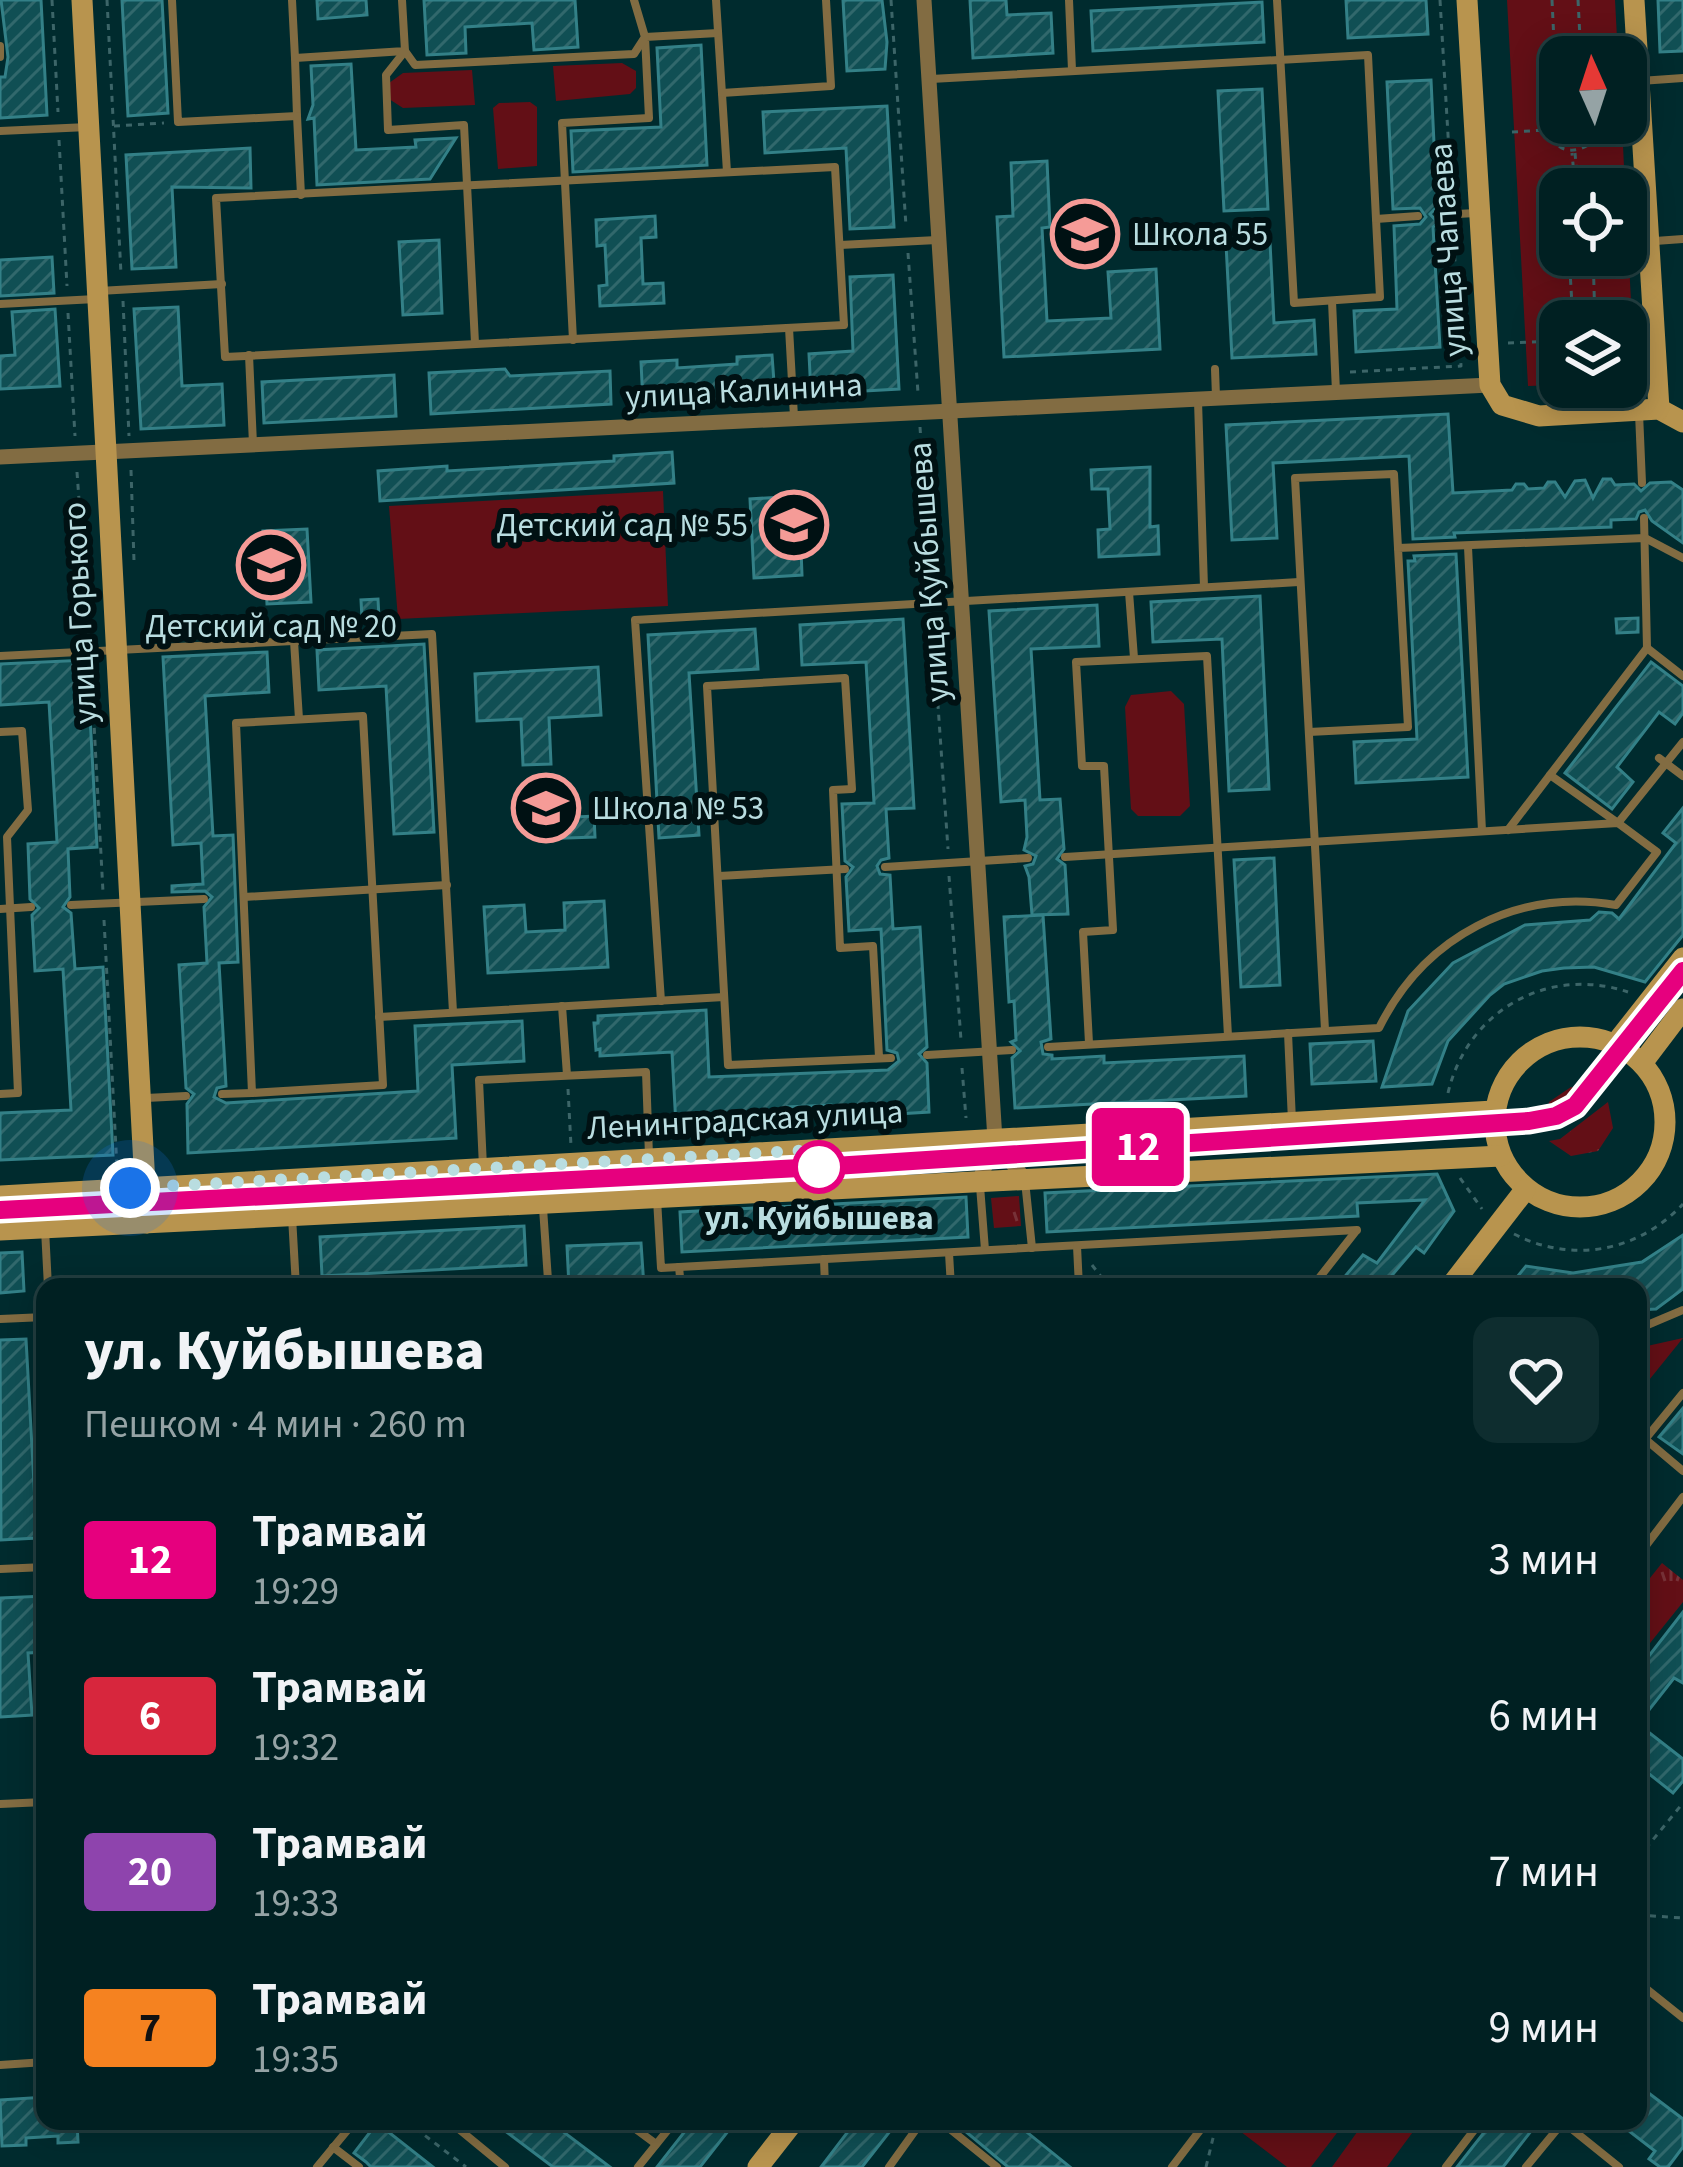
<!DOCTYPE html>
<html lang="ru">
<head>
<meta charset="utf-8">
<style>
  :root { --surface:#002022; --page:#0e2d2f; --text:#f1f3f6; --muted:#95a3a5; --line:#223e40 }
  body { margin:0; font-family:"Source Sans 3",sans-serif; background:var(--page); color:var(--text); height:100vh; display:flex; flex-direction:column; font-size:45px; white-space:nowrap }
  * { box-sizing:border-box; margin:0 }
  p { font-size:39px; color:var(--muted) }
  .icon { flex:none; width:66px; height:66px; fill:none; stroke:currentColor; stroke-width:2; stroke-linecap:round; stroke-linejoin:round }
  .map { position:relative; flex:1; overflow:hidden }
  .drawer { position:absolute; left:36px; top:1278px; width:1611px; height:852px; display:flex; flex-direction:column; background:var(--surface); border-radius:24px; box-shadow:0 6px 30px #0003,0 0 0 3px var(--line) }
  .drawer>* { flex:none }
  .badge { padding:0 24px; border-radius:9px; font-size:42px; line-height:78px }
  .needle { width:78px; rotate:357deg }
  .tools { position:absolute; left:1539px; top:36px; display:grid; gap:24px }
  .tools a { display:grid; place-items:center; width:108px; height:108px; border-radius:24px; background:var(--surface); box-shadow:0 6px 30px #0003,0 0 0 3px var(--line); font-size:60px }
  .you { position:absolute; width:60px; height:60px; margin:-30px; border:9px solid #fff; border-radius:50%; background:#1a73e8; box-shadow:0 0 0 18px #1a73e833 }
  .map>.badge { position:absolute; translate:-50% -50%; box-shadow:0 0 0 6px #fff }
  .round { display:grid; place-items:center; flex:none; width:126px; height:126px; border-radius:24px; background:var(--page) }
  .summary { display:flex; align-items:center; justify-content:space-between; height:204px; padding:0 48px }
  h1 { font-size:57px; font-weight:800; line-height:90px }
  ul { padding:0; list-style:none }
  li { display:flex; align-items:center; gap:36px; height:156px; padding:0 48px }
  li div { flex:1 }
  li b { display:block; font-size:45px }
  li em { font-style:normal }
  li .badge { min-width:132px; font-weight:700; text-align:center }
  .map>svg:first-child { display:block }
</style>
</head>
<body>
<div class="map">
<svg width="1683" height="2167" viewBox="0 0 1683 2167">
  <defs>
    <pattern id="grass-tufts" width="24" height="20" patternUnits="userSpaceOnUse" patternTransform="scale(3)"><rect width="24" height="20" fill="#630f16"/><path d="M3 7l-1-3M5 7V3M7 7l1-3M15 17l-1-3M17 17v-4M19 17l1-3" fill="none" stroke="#773238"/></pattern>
    <pattern id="building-hatch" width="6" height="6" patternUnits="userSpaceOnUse" patternTransform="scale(3)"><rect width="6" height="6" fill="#104f54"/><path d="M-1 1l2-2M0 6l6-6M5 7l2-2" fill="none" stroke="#31686c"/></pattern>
  </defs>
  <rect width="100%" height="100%" fill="#002b2e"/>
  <g fill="url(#grass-tufts)">
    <path d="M1571,1087L1597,1092L1563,1123L1544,1128L1549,1102Z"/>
    <path d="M1608,1102L1613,1128L1598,1151L1571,1156L1549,1141L1560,1139Z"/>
    <path d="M1019,1196L1021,1226L994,1228L991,1198Z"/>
    <path d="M1662,1563L1683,1580V1602L1638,1658V1593Z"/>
  </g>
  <g fill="#630f16">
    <path d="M1507,0H1615L1618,57H1560V123H1622L1625,189H1560V255H1626V202L1635,381H1626V321H1560V385L1528,386Z"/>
    <path d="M622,63L636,71V88L630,94L556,101L553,66Z"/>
    <path d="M472,70L475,105L403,108L389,99V83L403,73Z"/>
    <path d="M530,102L537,107V166L498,169L493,108L499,103Z"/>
    <path d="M663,491L668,606L398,619L389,506Z"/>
    <path d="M1171,691L1184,704L1190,806L1180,816H1138L1131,809L1125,707L1131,695Z"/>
    <path d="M1683,1338L1641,1390L1638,1388V1348Z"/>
    <path d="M1346,2121L1311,2167H1287L1228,2122Z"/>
    <path d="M1365,2121H1421L1387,2167H1332Z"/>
  </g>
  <g fill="url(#building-hatch)" stroke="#338087" stroke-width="3">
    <path d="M1,0H41L47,115L0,118V77H5L8,57Z"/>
    <path d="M122,0H162L168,113L128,116Z"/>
    <path d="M317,0H366L367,15L318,19Z"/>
    <path d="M424,0H575L578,47L534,50L532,23L465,27L466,53L427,55Z"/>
    <path d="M843,0H882L887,42L885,69L847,71Z"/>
    <path d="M970,0H1006L1007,15L1051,13L1053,53L973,58Z"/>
    <path d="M1346,0H1426L1428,34L1348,38Z"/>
    <path d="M1658,0H1683V51L1660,52Z"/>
    <path d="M1262,2L1264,42L1093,51L1091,11Z"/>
    <path d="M701,45L707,165L573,172L571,131L661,127L657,48Z"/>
    <path d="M351,64L356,150L416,147L415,140L456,138L430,179L317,185L314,118L308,119L313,105L311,66Z"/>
    <path d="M1431,80L1437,207L1430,214L1438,223L1433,227L1440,347L1356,352L1354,311L1397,309L1394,226L1420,224L1426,217L1420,208L1393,209L1387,82Z"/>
    <path d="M1262,89L1268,209L1224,211L1218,91Z"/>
    <path d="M887,106L894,227L850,229L846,148L765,153L763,112Z"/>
    <path d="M250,148L251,188L172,187L176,267L132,269L126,155Z"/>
    <path d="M1047,161L1050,227L1042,228L1047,321L1111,318L1108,272L1156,269L1160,349L1004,357L997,217L1013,216L1011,163Z"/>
    <path d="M655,216L656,237L641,238L643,284L663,283L664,303L600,306L599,286L607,285L605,245L597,246L596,220Z"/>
    <path d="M439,240L442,313L403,315L399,242Z"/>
    <path d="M1270,242L1274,323L1314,320L1316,354L1232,358L1226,244Z"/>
    <path d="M52,257L54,293L0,296V260Z"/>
    <path d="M893,275L899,389L811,394L809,354L853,351L850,277Z"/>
    <path d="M178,307L182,386L222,384L224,425L141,429L134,309Z"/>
    <path d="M55,309L60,386L0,389V356L15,355L12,312Z"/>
    <path d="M772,355L775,396L643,403L641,362L677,360V368L737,364V357Z"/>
    <path d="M505,369L510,376L610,371L611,404L431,414L429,373Z"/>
    <path d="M394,375L396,416L264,423L262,382Z"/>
    <path d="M1448,414L1453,493L1512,490L1516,484H1524L1528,489L1544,488L1548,482H1555L1565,497L1575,481L1585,480L1593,498L1603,479H1611L1615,485L1634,484L1641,491L1650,483L1671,482L1683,490V543L1652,521L1645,510L1639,512L1636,519L1611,520V527L1454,533L1455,537L1413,539L1409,456L1273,463L1277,538L1232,540L1226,425Z"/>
    <path d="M672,452L674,483L380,501L378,471L447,466V471L614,461V456Z"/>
    <path d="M1150,467V527L1158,526L1159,554L1099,557L1098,530L1110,529L1108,489H1092L1091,470Z"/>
    <path d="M798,496L799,515H791L793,550L801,549L802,575L754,578L750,499Z"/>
    <path d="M307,529L311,602L267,604L266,584H274L272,550H264L263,531Z"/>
    <path d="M1456,554L1468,777L1356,783L1354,742L1417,739L1408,561H1415L1414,556Z"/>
    <path d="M1260,596L1269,789L1229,791L1222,639L1153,642L1151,602Z"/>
    <path d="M378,599L379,618L362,619L361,600Z"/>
    <path d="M1097,605L1099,646L1031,649L1040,800L1060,799L1064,849L1057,859L1065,865L1068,914L1032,915L1029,877L1025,866L1033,864L1036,856L1024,850L1027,837L1025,800L1001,802L989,611Z"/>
    <path d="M1638,618V632L1617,633L1616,619Z"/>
    <path d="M903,619L914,808L886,809L889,858L881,860L877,866L880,874L890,875L893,929L920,927L927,1047L919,1054L927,1063L929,1112L832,1118L831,1105L787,1107L788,1120L676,1126L672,1052L600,1056V1049L596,1050L594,1023H598V1016L706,1010L709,1077L888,1070L899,1061L897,1053L887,1050L881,929L849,931L846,877L853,867L845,861L842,804L874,803L866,662L802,665L800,625Z"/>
    <path d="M755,629L758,669L689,673L699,835L659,838L648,635Z"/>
    <path d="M424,644L434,832L394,834L386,686L319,690L317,650Z"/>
    <path d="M267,652L269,692L205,696L213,836L233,835L238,962L219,963L226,1086L217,1088L214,1097L226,1103L418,1091L415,1026L522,1021L524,1061L452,1065L456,1138L188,1153L187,1104L194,1094L186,1088L179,965L207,963L204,907L212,897L205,891L172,892V886L203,884L201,843L173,845L163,657Z"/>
    <path d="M87,660L97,847L68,849L70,897L63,907L71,913L75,969L103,967L113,1155L0,1160V1113L71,1110L63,969L35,971L32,915L39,908L30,899L28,844L57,842L49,702L0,705V664Z"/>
    <path d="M1651,662L1683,686V713L1675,724L1659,712L1617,767L1633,782L1612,809L1565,773Z"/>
    <path d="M598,667L601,715L549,718L551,764L523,765L521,719L477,721L475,674Z"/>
    <path d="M1683,808V935L1645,982L1594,967L1564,968L1542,971L1504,984L1490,995L1448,1041L1432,1084L1382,1087L1408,1011L1453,963L1525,925L1590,920L1599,912L1612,913L1619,919L1676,843L1663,833Z"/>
    <path d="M594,816L595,837L539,839L538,819Z"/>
    <path d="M1274,858L1280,985L1241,987L1234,860Z"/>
    <path d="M604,901L608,967L488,973L484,907L524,905L526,932L565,930L564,903Z"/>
    <path d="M1043,915L1051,1039L1041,1042L1043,1054L1052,1055V1059L1104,1056V1063L1244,1056L1246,1096L1015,1108L1012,1058L1020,1051L1011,1042L1016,1040L1014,1001L1009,1002L1004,917Z"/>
    <path d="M1373,1041L1376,1081L1312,1084L1310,1044Z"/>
    <path d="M1437,1174L1454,1211L1424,1253L1416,1247L1382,1287H1336L1363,1255L1377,1263L1425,1200L1357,1203L1358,1216L1047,1232L1045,1193Z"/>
    <path d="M966,1197L968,1237L682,1252L680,1212Z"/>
    <path d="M524,1226L526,1265L322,1276L320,1237Z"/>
    <path d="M1683,1235V1289L1656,1309L1638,1310V1287H1509L1526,1266L1573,1273L1642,1262Z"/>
    <path d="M641,1243L644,1287H569L567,1246Z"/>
    <path d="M22,1252L24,1291L0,1293V1253Z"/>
    <path d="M26,1339L37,1538L1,1540L0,1340Z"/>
    <path d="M1683,1408V1454L1659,1437Z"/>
    <path d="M45,1596V1652L28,1653L32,1715L0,1717V1598Z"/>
    <path d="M1683,1612V1683L1674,1678L1638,1724V1670Z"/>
    <path d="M1638,1724L1683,1759V1781L1673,1793L1638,1765Z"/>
    <path d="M1638,2085L1683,2119V2147L1668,2167H1660L1649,2159L1655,2151L1616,2121H1638Z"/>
    <path d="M45,2097V2121H77L78,2142L58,2143V2136L26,2138V2145L2,2146L0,2100Z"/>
    <path d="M492,2121H549L610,2167H553Z"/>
    <path d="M693,2121H736L700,2167H657Z"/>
    <path d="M856,2121H898L862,2167H821Z"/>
    <path d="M953,2121H1013L1070,2167H1008Z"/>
    <path d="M1493,2121H1539L1503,2167H1457Z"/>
    <path d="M377,2123L433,2167H371L366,2162L354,2153Z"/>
  </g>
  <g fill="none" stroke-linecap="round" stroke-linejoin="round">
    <g stroke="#3c6568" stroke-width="3" stroke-dasharray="6 6" stroke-linecap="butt">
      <path d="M52,0L58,112"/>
      <path d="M107,0L121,274"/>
      <path d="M891,0L906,226"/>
      <path d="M1440,0L1452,202"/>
      <path d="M1552,0L1555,62L1560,72"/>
      <path d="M1578,0L1581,57"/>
      <path d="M1560,106L1547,125C1551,147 1568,157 1588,145L1596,123"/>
      <path d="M1598,125L1618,124"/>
      <path d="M114,126L164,123"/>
      <path d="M1512,132L1546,130"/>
      <path d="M59,140L67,286"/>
      <path d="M1575,153L1577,175"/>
      <path d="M1575,175L1586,180L1590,189"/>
      <path d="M1565,189L1574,175L1572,153"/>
      <path d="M908,253L918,393"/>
      <path d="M1569,255L1573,321"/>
      <path d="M1593,255L1595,321"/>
      <path d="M123,301L129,436"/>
      <path d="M68,313L75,436"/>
      <path d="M1508,343L1560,341"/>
      <path d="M1350,372L1461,366L1453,229"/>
      <path d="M920,427L931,591"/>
      <path d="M131,470L134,561"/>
      <path d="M77,472L89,640"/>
      <path d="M932,619L948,849"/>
      <path d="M91,668L103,892"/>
      <path d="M949,876L961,1040"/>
      <path d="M104,920L117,1168"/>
      <path d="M962,1068L966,1118"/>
      <path d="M568,1089L571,1146"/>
      <path d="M1448,1093C1467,1011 1548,965 1628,992"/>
      <path d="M1460,1178L1482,1209"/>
      <path d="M1514,1234C1572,1264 1638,1252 1683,1204"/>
      <path d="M1092,1265L1109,1287"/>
      <path d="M1638,1858L1683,1803"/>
      <path d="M1638,1915L1683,1918"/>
      <path d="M406,2121L466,2167"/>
      <path d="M1206,2167L1214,2134"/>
    </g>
    <g stroke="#826c42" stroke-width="8">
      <path d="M172,0L178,122L297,116L295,58"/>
      <path d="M292,0L295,58L405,51L402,0"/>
      <path d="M716,0L727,172"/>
      <path d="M1069,0L1072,70"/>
      <path d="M1277,0L1294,303L1380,297L1376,219L1418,216"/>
      <path d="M0,46V57"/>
      <path d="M931,79L1368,55L1376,219"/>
      <path d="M1640,81L1683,78"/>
      <path d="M722,93L831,86L826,0"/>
      <path d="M297,116L301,195"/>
      <path d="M0,131L88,127"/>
      <path d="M835,167L844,325L225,357L216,198Z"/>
      <path d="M1438,215L1476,213"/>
      <path d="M1655,241L1683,239"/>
      <path d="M840,245L937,240"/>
      <path d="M99,291L222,284"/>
      <path d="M1332,301L1336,392"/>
      <path d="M0,304L96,299"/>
      <path d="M789,328L794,417"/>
      <path d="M573,340L562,123L649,118L645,37L718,33"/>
      <path d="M475,343L464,125L388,130L386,75L405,51L415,65L634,54L645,37L634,0"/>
      <path d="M249,355L253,444"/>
      <path d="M1215,369L1216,397"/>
      <path d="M1198,401L1204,587"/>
      <path d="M1639,413L1642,483"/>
      <path d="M1644,518L1647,648"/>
      <path d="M1468,547L1482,831"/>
      <path d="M1129,592L1134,658"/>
      <path d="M294,641L299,719"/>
      <path d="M0,656L432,634L453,1012"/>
      <path d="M1683,676L1647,648L1550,775L1618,823L1683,742"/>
      <path d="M363,716L383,1085L252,1093L236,723Z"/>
      <path d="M0,732L22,731L28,810L7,837L18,1093L0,1094"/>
      <path d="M1309,732L1408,727L1398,548L1645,538L1683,558"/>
      <path d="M1659,758L1683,776"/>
      <path d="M1508,830L1550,775"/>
      <path d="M885,867L1028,858"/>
      <path d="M719,876L845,869"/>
      <path d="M244,897L447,885"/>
      <path d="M71,905L204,899"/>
      <path d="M0,909L31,907"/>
      <path d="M661,1001L635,620L1299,582"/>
      <path d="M562,1006L567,1075"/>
      <path d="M379,1017L724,997"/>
      <path d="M1325,1030L1295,478L1394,474L1398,548"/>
      <path d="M1288,1033L1292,1121"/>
      <path d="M1089,1043L1083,932L1113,930L1104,766H1082L1076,662L1207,656L1228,1036"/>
      <path d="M1048,1047L1379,1028C1424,937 1516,888 1616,905L1657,852L1618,823L1065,857"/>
      <path d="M927,1055L1012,1050"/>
      <path d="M879,1057L873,946L840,948L833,790L852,789L845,678L707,686L728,1065L891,1058"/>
      <path d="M222,1094L252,1093"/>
      <path d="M146,1098L186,1096"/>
      <path d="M483,1167L479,1080L646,1072L649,1156"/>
      <path d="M290,1181L296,1287"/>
      <path d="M1025,1181L1032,1248"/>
      <path d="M980,1186L985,1250"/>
      <path d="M657,1199L661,1268L1357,1230"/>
      <path d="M45,1229L48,1287"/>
      <path d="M1077,1246L1079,1287"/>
      <path d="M949,1253L951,1287"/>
      <path d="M824,1259L825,1287"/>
      <path d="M679,1267L681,1287"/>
      <path d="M423,1287L548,1280L543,1208"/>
      <path d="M1312,1287L1356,1231"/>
      <path d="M0,1319L45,1317"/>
      <path d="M1638,1329L1683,1310"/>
      <path d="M1638,1433L1683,1471"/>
      <path d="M1638,1448L1683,1393"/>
      <path d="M1638,1556L1683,1497"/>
      <path d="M0,1569L45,1567"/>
      <path d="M0,1804L45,1802"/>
      <path d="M1638,1982L1683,2018"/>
      <path d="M0,2065L45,2062"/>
      <path d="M449,2121L505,2167"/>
      <path d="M625,2121L656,2144"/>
      <path d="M940,2121L997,2167"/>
      <path d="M333,2147L359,2167"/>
      <path d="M317,2167L355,2121"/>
      <path d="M638,2167L675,2121"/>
      <path d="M889,2167L922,2121"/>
      <path d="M1172,2167L1207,2121"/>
      <path d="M1446,2167L1481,2121"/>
      <path d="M1526,2167L1563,2122L1619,2167"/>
    </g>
    <g stroke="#826c42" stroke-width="15">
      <path d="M924,0L995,1140L979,1182"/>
      <path d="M0,457L1490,385"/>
      <path d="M995,1140L1025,1180"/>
    </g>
    <g stroke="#b8944e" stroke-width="21">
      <path d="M82,0L147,1223"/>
      <path d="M1467,0L1490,385L1502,405L1539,416L1659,409L1683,422"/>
      <path d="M1634,0L1659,409"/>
      <circle cx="1580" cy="1122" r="85"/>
      <path d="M1616,1043L1683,958"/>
      <path d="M1643,1062L1683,1009"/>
      <path d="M0,1196L1494,1111"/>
      <path d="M0,1230L1501,1156"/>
      <path d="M1450,1287L1525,1190"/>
      <path d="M758,2167L794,2121"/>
    </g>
    <path stroke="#8fb4b7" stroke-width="3" d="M0,1210L819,1167L1529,1121L1556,1116L1575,1106L1683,971"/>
  </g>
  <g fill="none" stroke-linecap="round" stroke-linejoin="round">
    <defs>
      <path id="line" d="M0,1210L819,1167L1529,1121L1556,1116L1575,1106L1683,971"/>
    </defs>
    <use href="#line" stroke="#fff" stroke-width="27"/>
    <use href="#line" stroke="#e6007e" stroke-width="18"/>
    <path stroke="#b9dde0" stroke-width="12" stroke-dasharray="0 21.6" d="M130,1188L831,1149L819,1167"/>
  </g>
  <defs>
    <symbol id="school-ring" viewBox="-11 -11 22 22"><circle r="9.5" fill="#001113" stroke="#f59b97" stroke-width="1.5"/><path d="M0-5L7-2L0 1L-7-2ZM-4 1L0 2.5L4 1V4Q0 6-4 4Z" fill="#f59b97"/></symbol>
  </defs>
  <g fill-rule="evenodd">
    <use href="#school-ring" x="1047" y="196" width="76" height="76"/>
    <use href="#school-ring" x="756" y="487" width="76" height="76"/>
    <use href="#school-ring" x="233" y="527" width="76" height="76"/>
    <use href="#school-ring" x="508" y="770" width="76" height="76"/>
  </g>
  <circle fill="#fff" stroke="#e6007e" stroke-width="6" cx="819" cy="1167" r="24"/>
  <g text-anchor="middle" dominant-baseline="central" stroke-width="12" stroke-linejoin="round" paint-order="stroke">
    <g font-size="33" fill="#b9dde0" stroke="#001113" text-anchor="start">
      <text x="1132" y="234">Школа 55</text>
      <text x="748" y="525" text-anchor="end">Детский сад № 55</text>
      <text x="271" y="626" text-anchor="middle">Детский сад № 20</text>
      <text x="592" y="808">Школа № 53</text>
    </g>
    <g font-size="33" fill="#b9dde0" stroke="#001113">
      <text transform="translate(1448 250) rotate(-94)">улица Чапаева</text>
      <text transform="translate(744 391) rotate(-3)">улица Калинина</text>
      <text transform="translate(929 572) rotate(-94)">улица Куйбышева</text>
      <text transform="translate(80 613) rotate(-93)">улица Горького</text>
      <text transform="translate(745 1120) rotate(-3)">Ленинградская улица</text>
    </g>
    <g font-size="33" font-weight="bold" fill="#b9dde0" stroke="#001113">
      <text x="819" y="1218">ул. Куйбышева</text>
    </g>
  </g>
</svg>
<div class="tools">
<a><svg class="needle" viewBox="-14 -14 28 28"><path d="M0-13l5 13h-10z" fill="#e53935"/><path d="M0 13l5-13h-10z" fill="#95a3a5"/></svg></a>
<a><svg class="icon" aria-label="locate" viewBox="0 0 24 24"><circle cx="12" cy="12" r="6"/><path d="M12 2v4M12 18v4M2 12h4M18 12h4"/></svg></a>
<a><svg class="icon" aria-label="layers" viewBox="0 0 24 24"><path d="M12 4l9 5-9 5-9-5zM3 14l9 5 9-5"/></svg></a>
</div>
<div class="you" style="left:130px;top:1188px"></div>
<b class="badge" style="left:1138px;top:1147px;background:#e6007e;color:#fff">12</b>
<section class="drawer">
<div class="summary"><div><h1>ул. Куйбышева</h1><p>Пешком · 4 мин · 260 m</p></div><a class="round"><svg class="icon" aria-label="heart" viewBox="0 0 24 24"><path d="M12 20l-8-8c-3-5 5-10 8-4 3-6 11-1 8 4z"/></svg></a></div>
<ul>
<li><span class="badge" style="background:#e6007e;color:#fff">12</span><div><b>Трамвай</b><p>19:29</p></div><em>3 мин</em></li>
<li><span class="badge" style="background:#d7263d;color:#fff">6</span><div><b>Трамвай</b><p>19:32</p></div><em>6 мин</em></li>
<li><span class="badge" style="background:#8e44ad;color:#fff">20</span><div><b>Трамвай</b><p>19:33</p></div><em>7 мин</em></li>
<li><span class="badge" style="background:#f58220;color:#111">7</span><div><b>Трамвай</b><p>19:35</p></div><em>9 мин</em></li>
</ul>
</section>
</div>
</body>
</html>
